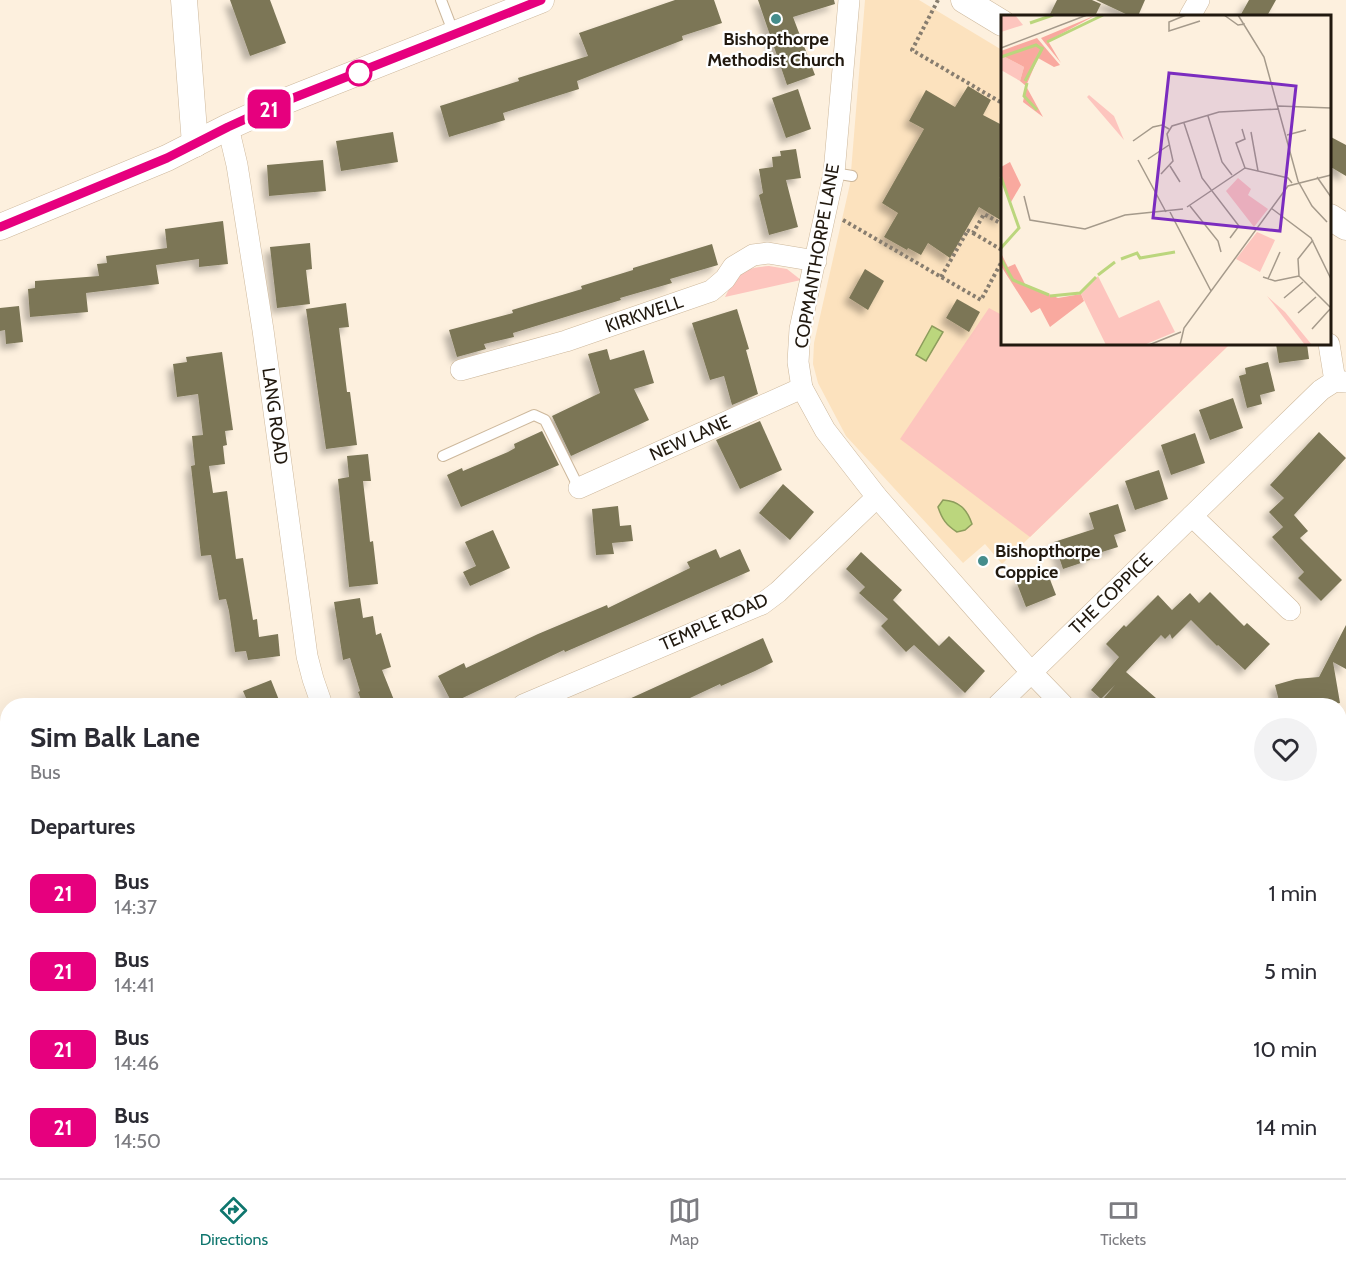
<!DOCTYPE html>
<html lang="en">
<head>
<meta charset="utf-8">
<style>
  :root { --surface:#fff; --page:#f2f2f3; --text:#2b2b33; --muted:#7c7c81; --line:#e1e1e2; --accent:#0f766e }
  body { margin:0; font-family:Cabin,sans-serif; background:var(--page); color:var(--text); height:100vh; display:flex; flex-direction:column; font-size:22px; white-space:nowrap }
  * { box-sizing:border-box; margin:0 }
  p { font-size:20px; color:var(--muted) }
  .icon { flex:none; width:33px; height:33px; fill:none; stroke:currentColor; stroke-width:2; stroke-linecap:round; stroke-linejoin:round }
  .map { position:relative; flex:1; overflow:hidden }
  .sheet { position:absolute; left:0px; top:698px; width:1347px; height:482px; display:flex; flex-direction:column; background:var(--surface); border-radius:24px 24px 0 0; box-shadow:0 6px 24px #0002 }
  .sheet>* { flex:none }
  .badge { padding:0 12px; border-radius:9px; font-size:21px; line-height:39px }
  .map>.badge { position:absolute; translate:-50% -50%; box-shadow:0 0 0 3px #fff }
  h2 { padding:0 30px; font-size:22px; line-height:54px }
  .round { display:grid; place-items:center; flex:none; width:63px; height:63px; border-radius:32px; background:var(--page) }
  .summary { display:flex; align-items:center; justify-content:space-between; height:102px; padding:0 30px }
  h1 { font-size:28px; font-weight:800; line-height:45px }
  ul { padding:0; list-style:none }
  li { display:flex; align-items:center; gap:18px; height:78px; padding:0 30px }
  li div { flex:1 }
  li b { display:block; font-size:22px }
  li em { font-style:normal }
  li .badge { min-width:66px; font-weight:700; text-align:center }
  .tabs { display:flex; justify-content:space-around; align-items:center; height:84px; border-top:2px solid var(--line); background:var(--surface); font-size:16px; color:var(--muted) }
  .tabs a { display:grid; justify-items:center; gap:3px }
  .tabs .active { color:var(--accent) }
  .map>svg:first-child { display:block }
</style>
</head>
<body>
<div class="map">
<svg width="1346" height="1178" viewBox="0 0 1346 1178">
  <defs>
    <filter id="shadow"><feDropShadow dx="-5.5" dy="5.5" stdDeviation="3" flood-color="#0004"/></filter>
  </defs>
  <rect width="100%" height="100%" fill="#fdf0de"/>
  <path fill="#fce2be" d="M865,0H919L1002,50V344H1230L1002,564L985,544L963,563L846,436L818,383L813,364L814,343L850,184Z"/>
  <g fill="#fdc5be">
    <path d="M769,266L787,269L801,280L725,297C737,272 742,268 769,266Z"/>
    <path d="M989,308L1002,315V344H1230L1030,537L900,439Z"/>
  </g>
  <g fill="#bbd67d" stroke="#8d9d5c" stroke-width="1.5">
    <path d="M932,326L943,332L926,361L916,355Z"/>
    <path d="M943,500C959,501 967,509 972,524L965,530L957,532C946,525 942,519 938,507Z"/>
  </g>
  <g fill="#7b7657" filter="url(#shadow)">
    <path d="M230,0H270L286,43L250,56Z"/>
    <path d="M675,0H714L722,23L682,36L683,40L577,81L579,89L503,113L505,120L449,137L440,106L519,81L518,78L588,56L579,33Z"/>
    <path d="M758,0H834L835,4L793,17L815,75L787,85Z"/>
    <path d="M1057,0H1092L1101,4L1095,16H1049Z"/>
    <path d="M1096,0H1145L1138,16H1130Z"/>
    <path d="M1249,0H1276L1267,16H1240Z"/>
    <path d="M968,86L991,100L983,115L1002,125V221L979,207L950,258L928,243L921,255L908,248L907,250L884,237L898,213L882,203L924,129L909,121L926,90L955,107Z"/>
    <path d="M798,89L811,129L786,138L772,98Z"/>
    <path d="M393,132L398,162L341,171L336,141Z"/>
    <path d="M1329,136L1346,145V176L1329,166Z"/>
    <path d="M796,149L801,178L786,180L798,227L769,235L759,195L763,193L759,169L773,167L772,157L781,156L780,151Z"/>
    <path d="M323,160L326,191L269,196L267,165Z"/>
    <path d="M223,221L228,264L199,267V259L156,265L159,284L86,293L88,312L30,317L28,289L35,288V281L99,276L97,264L107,263L106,256L167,248L165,229Z"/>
    <path d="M310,243L312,269L306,270L310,304L277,308L270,247Z"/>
    <path d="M712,244L718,265L670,279L672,283L620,298L621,300L513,333L514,337L484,344L486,349L457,357L449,330L513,313L512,310L582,289L581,286L633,270V268Z"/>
    <path d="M865,269L884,281L868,310L849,298Z"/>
    <path d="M957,299L980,312L969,332L946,318Z"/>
    <path d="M346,303L349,327L339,328L347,392H350L357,445L326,449L306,309Z"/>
    <path d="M19,306L23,342L6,344L5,330L0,331V308Z"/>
    <path d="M737,309L749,349L746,350L758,394L732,405L724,376L710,380L692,323Z"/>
    <path d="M1276,344H1307L1309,359L1279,363Z"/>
    <path d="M607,349L610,360L644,350L654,383L634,389L649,420L571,456L552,416L600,393L588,354Z"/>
    <path d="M222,352L233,430L225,431L227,445L223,446L225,464L209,466L213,493L227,491L236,559L243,558L253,620L257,619L259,637L278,634L280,656L248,660L246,651L235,652L229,611L226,599L219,600L211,555L201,556L191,466L195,465L192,436L203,435L198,394L177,397L173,364L187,362L186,357Z"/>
    <path d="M1268,362L1275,391L1260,395L1262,404L1247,408L1239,376L1246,374L1245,368Z"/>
    <path d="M1233,398L1243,428L1210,440L1199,410Z"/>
    <path d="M760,421L782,470L740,489L716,440Z"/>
    <path d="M542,431L559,465L461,507L447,475L462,468L463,471L508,452L515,448L514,444Z"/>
    <path d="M1319,432L1346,458L1294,515L1308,531L1300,538L1342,580L1321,601L1298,578L1304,572L1272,537L1283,527L1269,512L1284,498L1270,485Z"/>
    <path d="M1195,433L1205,463L1171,475L1161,445Z"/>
    <path d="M368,454L371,481H363L370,542L373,541L378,584L349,587L338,479L349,477L347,456Z"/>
    <path d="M1159,470L1168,499L1135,510L1125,481Z"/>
    <path d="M783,484L814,512L790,540L759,513Z"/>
    <path d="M1118,504L1126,531L1114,535L1118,547L1089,556L1090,560L1063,569L1054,542L1094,529L1089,513Z"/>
    <path d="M618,506L620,526L631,525L633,541L612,543L614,554L596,555L592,509Z"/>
    <path d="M493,530L510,568L470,586L463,572L476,566L465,542Z"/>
    <path d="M716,549L720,558L740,549L750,571L632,623L565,652L564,650L452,703L438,676L464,663L466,668L538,634L607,605L608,608L690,568L687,562Z"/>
    <path d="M861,552L902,590L893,600L939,646L949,636L985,671L965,693L914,645L906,652L881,626L888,619L859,593L865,587L846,569Z"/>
    <path d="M1046,569L1056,595L1026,607L1016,581Z"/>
    <path d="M1210,592L1244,626L1247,623L1270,644L1245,670L1218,645L1217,646L1191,620L1172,639L1170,634L1165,639L1161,635L1126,672L1164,705H1098L1115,685L1101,699L1091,690L1119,657L1106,644L1124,625L1126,627L1158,595L1172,610L1190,593L1199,603Z"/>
    <path d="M360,598L363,618L373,616L376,635L381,633L391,667L382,670L396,705H363L358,692L360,691L350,658L343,660L334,602Z"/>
    <path d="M1346,625V669L1333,662L1340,703L1329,705H1280L1275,685L1296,679L1319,677Z"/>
    <path d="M763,638L773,662L755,671L721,686L720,684L675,705H616Z"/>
    <path d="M271,680L281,705H249L243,691Z"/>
  </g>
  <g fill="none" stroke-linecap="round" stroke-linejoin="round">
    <defs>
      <g id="service">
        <path d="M441,0L454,34"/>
        <path d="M834,173L852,176"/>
        <path d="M443,456L534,415L545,420L579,488"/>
      </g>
      <g id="minor">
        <path d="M849,0L834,173L800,329L798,362L802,388L825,430L877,497L1031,672L1063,705"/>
        <path d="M1190,16L1199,0"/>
        <path d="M228,127L237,165L263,330L307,656L313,679L322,705"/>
        <path d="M1329,344L1335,381"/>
        <path d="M461,370L566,341L711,291L725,279L733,267L753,255L768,253L816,261"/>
        <path d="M579,488L802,388"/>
        <path d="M1192,516L1290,610"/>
        <path d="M523,705L762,604L778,592L877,497"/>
        <path d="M998,705L1321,390L1335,381L1346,382"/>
        <path d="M1340,752L1346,747"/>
        <path d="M1340,989L1346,985"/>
        <path d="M685,1172L691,1178"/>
        <path d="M1309,1172L1310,1178"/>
        <path d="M489,1178L491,1172"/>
        <path d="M1139,1178L1147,1172"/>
      </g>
      <g id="tertiary">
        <path d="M184,0L195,144"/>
        <path d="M964,0L1002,23"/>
        <path d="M1330,217L1346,227"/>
        <path d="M0,227L167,158L228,127L283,102L541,0"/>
      </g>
    </defs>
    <use href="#service" stroke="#cdb89c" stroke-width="12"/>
    <use href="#minor" stroke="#cdb89c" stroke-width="22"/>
    <use href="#tertiary" stroke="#cdb89c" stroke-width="27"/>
    <g stroke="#877d6f" stroke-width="4" stroke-dasharray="3 3" stroke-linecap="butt">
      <path d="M938,0L912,50L1002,103"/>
      <path d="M843,220L981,300L1002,261"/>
      <path d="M967,230L973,233L984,214L1002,224"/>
      <path d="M973,233L1002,250"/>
      <path d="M941,277L968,230"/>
      <path d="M957,1178L963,1172"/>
    </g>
    <use href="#service" stroke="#fff" stroke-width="10"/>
    <use href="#minor" stroke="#fff" stroke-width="21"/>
    <use href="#tertiary" stroke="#fff" stroke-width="26"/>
  </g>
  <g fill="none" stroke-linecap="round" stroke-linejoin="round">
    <defs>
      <path id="line" d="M0,227L167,158L228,127L283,102L541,0"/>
    </defs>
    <use href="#line" stroke="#fff" stroke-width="14"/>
    <use href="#line" stroke="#e6007e" stroke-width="9"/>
  </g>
  <g fill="#458d8c" stroke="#fff" stroke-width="2">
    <circle cx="776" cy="19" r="6"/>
    <circle cx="983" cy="561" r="6"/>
  </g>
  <circle fill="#fff" stroke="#e6007e" stroke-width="3" cx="359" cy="73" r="12"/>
  <g text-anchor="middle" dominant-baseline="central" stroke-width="4.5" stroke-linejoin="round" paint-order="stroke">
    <g font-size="18" font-weight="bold" fill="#21190f" stroke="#fff">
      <text x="776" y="39">Bishopthorpe<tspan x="776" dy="21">Methodist Church</tspan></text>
      <text x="995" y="551" text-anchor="start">Bishopthorpe<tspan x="995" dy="21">Coppice</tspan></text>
    </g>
    <g font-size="18" fill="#21190f" stroke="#fff">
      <text transform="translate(817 256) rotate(-80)">COPMANTHORPE LANE</text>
      <text transform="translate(644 314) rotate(-19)">KIRKWELL</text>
      <text transform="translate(275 416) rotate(82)">LANG ROAD</text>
      <text transform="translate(690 438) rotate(-24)">NEW LANE</text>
      <text transform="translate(1111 594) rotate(-44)">THE COPPICE</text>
      <text transform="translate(714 622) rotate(-24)">TEMPLE ROAD</text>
    </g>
  </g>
  <g transform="translate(1001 15)">
    <rect width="330" height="330" fill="#fdf0de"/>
    <path d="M0,0H14L22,10L0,17ZM0,40L23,52L19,66L0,55ZM88,80L113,101L123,125L86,82ZM237,163L250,174L247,180L267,194L253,212L225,176ZM256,217L274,225L259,257L235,244ZM97,261L118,303L158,285L174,317L143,330H105L80,279ZM266,281L284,297L311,330H304Z" fill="#fdc5be"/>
    <path d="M95,0L47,26L60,48L40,23ZM36,23L59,50L53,52L37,43L25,71L42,102L22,87L25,71L19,66L23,52L0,40V36ZM9,147L20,170L10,187L0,161V152ZM0,238L7,252L14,249L24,269L57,283L80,279L83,286L49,312L39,293L30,298L0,251Z" fill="#f9a99f"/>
    <path fill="none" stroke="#bbd67d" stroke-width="3" d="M29,8L52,0M46,27L102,0M0,42L35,30L41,34M24,66L42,32M26,68L23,81L36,95M0,162L18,213L0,233M0,244L12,265L48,280M120,244L136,238L139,243L174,237M97,260L114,247M49,281L79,278L95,262"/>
    <path fill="none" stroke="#a59a8b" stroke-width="1.5" d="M185,0L168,7V16L199,6M223,0L237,10L244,9M237,0L263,42L297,166L311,191L326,207M0,33L86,0M277,91L330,93M207,101L221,147L231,160M183,108L201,163L238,211L229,223M241,114L244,124L235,128L244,153M250,117L257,156M286,120L305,115M132,126L152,112L161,110L168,114M147,144L168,130M137,145L165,197M169,151L179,167M160,159L172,146L166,119L171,111L218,97L278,94M316,162L330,182M23,181L29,205L84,214L124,200L182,194M189,191L217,226L220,237M186,192L244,153L287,163L291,168M270,193L310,223L330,264M169,197L210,276M312,225L297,244L298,261L330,293M262,262L274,266L298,261M267,264L279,237M283,283L302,267M297,298L315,282M311,314L330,293M148,330L180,317M179,330L183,313L287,171L330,160"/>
    <path fill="#7b2cbf" fill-opacity="0.15" stroke="#7b2cbf" stroke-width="3" d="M168,58L295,71L279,216L152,203Z"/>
    <rect width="330" height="330" fill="none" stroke="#21190f" stroke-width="3"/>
  </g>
</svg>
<b class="badge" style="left:269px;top:109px;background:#e6007e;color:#fff">21</b>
<section class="sheet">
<div class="summary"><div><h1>Sim Balk Lane</h1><p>Bus</p></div><a class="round"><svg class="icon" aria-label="heart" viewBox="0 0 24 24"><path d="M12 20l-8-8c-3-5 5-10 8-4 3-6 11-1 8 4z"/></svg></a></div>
<h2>Departures</h2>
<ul>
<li><span class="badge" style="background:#e6007e;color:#fff">21</span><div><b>Bus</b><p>14:37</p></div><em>1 min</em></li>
<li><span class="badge" style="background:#e6007e;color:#fff">21</span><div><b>Bus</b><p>14:41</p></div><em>5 min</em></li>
<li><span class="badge" style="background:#e6007e;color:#fff">21</span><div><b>Bus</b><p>14:46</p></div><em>10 min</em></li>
<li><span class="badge" style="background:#e6007e;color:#fff">21</span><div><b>Bus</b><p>14:50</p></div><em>14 min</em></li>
</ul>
</section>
</div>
<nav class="tabs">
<a class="active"><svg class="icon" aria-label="directions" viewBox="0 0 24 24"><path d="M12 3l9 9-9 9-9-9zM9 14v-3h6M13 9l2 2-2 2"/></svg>Directions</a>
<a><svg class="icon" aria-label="map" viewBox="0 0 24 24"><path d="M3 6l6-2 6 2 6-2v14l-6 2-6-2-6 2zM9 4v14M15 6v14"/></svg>Map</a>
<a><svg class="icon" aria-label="tickets" viewBox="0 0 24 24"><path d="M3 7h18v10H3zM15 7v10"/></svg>Tickets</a>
</nav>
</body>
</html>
